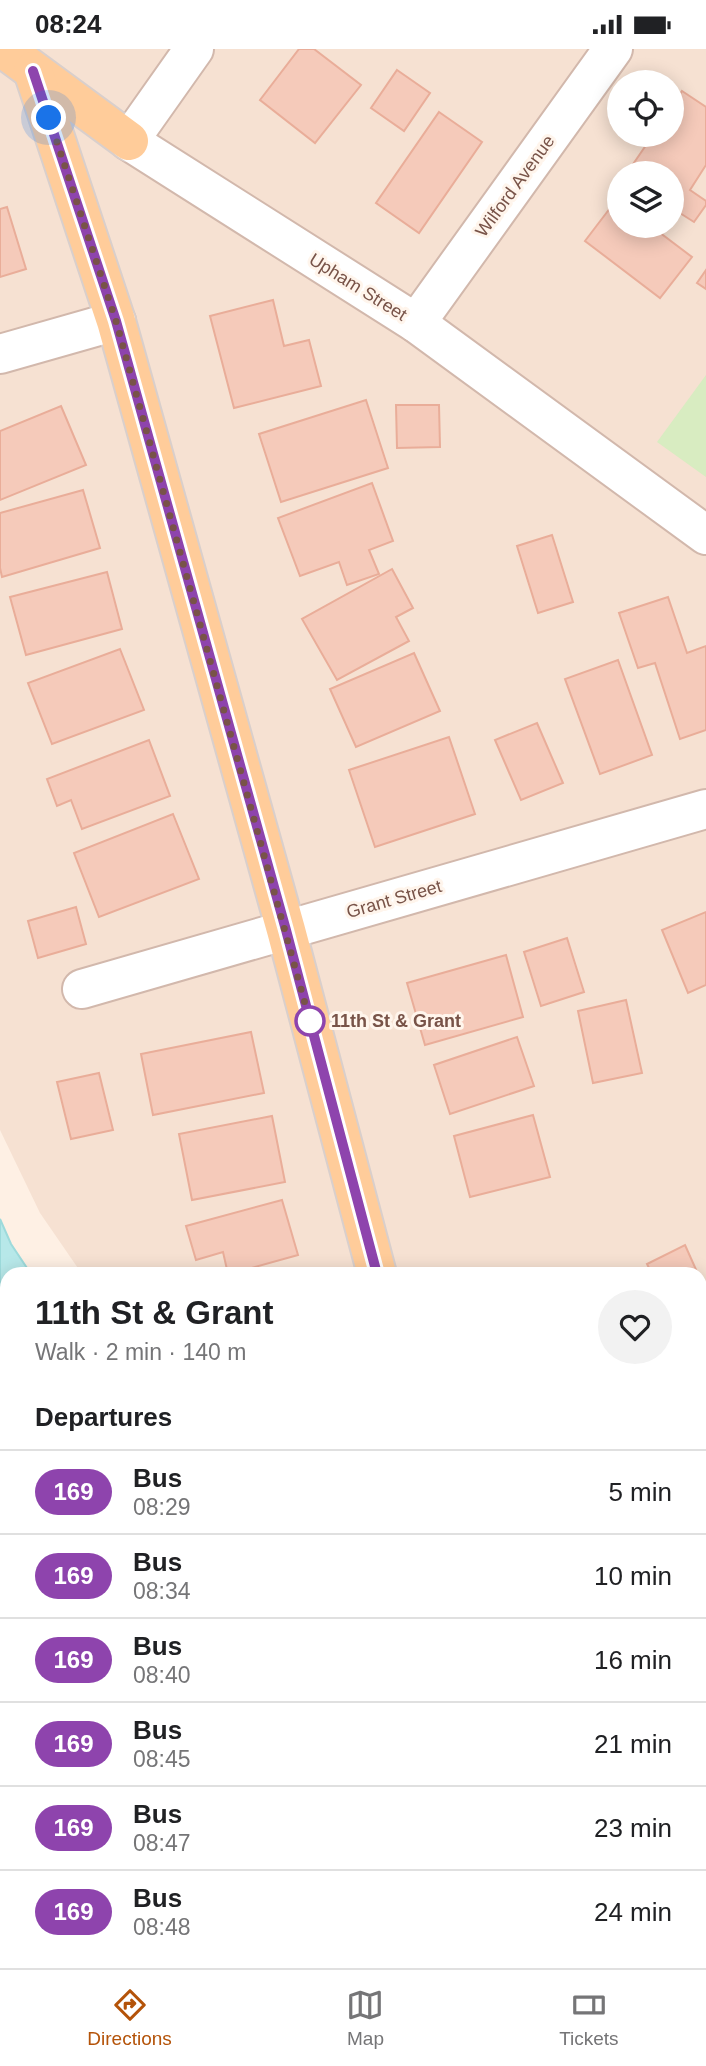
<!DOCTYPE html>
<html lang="en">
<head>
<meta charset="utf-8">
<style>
  :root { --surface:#fff; --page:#f2f2f2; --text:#202124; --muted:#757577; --line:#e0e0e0; --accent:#b45309 }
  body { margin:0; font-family:Arial,sans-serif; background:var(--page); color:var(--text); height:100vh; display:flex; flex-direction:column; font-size:26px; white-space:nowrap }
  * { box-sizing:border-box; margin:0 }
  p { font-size:23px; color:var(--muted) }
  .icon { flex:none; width:38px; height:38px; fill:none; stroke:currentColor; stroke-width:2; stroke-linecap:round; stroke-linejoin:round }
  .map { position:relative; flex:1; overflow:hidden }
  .drawer { position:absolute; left:0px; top:1218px; width:707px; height:702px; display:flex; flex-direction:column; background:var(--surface); border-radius:21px 21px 0 0; box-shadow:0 4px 18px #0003 }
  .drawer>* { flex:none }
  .badge { padding:0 14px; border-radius:23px; font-size:24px; line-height:46px }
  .buttons { position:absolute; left:607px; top:21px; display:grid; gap:14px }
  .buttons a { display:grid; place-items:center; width:77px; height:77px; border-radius:50%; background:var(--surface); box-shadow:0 4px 18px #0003; font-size:35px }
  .you { position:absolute; width:35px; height:35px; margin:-18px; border:5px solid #fff; border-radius:50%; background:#1a73e8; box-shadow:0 0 0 10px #1a73e833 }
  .map>.badge { position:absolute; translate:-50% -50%; box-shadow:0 0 0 4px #fff }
  h2 { padding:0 35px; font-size:26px; line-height:63px }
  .round { display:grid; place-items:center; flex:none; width:74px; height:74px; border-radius:37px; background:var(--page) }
  .headline { display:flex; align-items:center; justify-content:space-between; height:119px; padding:0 35px }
  h1 { font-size:33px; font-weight:700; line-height:52px }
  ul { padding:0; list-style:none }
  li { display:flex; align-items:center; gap:21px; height:84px; padding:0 35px; border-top:2px solid var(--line) }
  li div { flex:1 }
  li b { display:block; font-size:26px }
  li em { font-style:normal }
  li .badge { min-width:77px; font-weight:700; text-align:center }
  .status { display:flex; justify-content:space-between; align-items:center; height:49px; padding:0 35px; background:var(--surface); direction:ltr }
  .status svg { height:19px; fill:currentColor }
  .tabs { display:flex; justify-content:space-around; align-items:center; height:98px; border-top:2px solid var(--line); background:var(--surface); font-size:19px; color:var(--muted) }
  .tabs a { display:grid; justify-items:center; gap:4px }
  .tabs .selected { color:var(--accent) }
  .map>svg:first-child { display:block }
</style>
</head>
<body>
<div class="status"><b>08:24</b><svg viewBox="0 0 49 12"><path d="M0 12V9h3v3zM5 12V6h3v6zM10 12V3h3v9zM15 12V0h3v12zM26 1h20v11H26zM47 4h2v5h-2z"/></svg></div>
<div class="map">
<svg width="706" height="1919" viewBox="0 0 706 1919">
  <rect width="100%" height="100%" fill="#fef0e4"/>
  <g fill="#f6e1d2" fill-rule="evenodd">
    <path d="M0,0H706V1919H649L642,1913H700V1225H82L40,1164L0,1081ZM620,33H672V86H620ZM620,124H672V177H620Z"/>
    <path d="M0,1529L7,1541V1913H320L325,1919H0Z"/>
  </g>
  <path fill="#d8ecc1" d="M706,326V428L657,393Z"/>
  <g fill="#b7e8e9" stroke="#9ddadb" stroke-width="2">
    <path d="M0,1170L11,1195L31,1225H7V1476L0,1466Z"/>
    <path d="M350,1913H582L587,1919H355Z"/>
  </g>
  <g fill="#f5caba" stroke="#e9ad99" stroke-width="2">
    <path d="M299,0H314L361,36L315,94L260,51Z"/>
    <path d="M397,21L430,44L404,82L371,59Z"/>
    <path d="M682,42L706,58V116L690,141L706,152V156L694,173L672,159V124H627L653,86H672V58Z"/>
    <path d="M439,63L482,93L419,184L376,154Z"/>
    <path d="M617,150L620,152V177H651L692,208L660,249L585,192Z"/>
    <path d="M7,158L26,220L0,228V160Z"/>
    <path d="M706,221V240L697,234Z"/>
    <path d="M273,251L284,297L309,291L321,337L234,359L210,267Z"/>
    <path d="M366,351L388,419L281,453L259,385Z"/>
    <path d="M396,356H439L440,398L397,399Z"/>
    <path d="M61,357L86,416L0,451V382Z"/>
    <path d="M372,434L393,492L369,501L379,525L347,536L339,513L300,527L278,469Z"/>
    <path d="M83,441L100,499L2,528L0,519V464Z"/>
    <path d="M552,486L573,553L538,564L517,497Z"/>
    <path d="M392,520L413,559L396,568L409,592L337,631L302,570Z"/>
    <path d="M107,523L122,580L26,606L10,548Z"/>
    <path d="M668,548L687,604L706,597V681L680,690L655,614L638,619L619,564Z"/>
    <path d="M120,600L144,661L52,695L28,634Z"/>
    <path d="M414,604L440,662L356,698L330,640Z"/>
    <path d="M618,611L652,706L600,725L565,630Z"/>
    <path d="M537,674L563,734L521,751L495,691Z"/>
    <path d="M449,688L475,765L375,798L349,721Z"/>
    <path d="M149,691L170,747L82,780L71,751L57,757L47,730Z"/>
    <path d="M173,765L199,830L99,868L74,804Z"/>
    <path d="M76,858L86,895L38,909L28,872Z"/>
    <path d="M706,863V936L688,944L662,881Z"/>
    <path d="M567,889L584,943L541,957L524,903Z"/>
    <path d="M506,906L523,968L425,996L407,934Z"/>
    <path d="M626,951L642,1024L593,1034L578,962Z"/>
    <path d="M251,983L264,1044L153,1066L141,1005Z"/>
    <path d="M517,988L534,1037L450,1065L434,1016Z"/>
    <path d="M99,1024L113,1081L71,1090L57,1033Z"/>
    <path d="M533,1066L550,1128L470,1148L454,1087Z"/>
    <path d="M272,1067L285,1133L192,1151L179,1085Z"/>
    <path d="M282,1151L298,1206L230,1225H228L223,1203L196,1211L186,1177Z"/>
    <path d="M685,1196L698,1225H652L647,1215Z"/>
    <path d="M706,1275V1361L701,1363L700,1277Z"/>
    <path d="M700,1654L706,1668V1676L700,1679Z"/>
    <path d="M0,1706L7,1724V1773L0,1775Z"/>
    <path d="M706,1726V1793L700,1794V1728Z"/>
    <path d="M7,1793V1848L0,1850V1795Z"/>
    <path d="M65,1913H167L143,1919H67Z"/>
  </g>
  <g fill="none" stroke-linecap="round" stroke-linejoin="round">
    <defs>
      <g id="minor">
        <path d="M194,0L129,92L416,274L706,486"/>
        <path d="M416,274L613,0"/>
        <path d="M0,305L116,272"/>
        <path d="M82,940L706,760"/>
        <path d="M700,1425L706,1424"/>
        <path d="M0,1639L7,1637"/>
      </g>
      <g id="major">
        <path d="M4,0L129,92"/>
        <path d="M33,22L116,272L286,881L377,1225"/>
        <path d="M584,1913L586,1919"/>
      </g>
    </defs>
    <use href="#minor" stroke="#d2b8ac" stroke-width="42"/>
    <use href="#major" stroke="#d9cfcc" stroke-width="42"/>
    <use href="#minor" stroke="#fff" stroke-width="38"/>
    <use href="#major" stroke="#ffcc9a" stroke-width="38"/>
  </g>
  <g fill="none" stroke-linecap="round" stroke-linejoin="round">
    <defs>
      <path id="line" d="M33,22L116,272L286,881L377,1225"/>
    </defs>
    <use href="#line" stroke="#fff" stroke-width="16"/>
    <use href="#line" stroke="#8e44ad" stroke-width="10"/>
    <path stroke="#785348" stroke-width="7" stroke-dasharray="0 12.6" d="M49,69L116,272L311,976L310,972"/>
  </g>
  <circle fill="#fff" stroke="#8e44ad" stroke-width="3.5" cx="310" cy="972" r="14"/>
  <g text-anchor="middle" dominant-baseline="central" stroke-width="6" stroke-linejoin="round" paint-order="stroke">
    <g font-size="18" fill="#785348" stroke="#fff5ec">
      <text transform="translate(515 137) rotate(-54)">Wilford Avenue</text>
      <text transform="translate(358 238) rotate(32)">Upham Street</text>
      <text transform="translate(394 850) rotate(-16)">Grant Street</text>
    </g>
    <g font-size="18" font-weight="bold" fill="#785348" stroke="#fff5ec" text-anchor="start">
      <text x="331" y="972">11th St &amp; Grant</text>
    </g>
  </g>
</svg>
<div class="buttons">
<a><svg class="icon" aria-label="locate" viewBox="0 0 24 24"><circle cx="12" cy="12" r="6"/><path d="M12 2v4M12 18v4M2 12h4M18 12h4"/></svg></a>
<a><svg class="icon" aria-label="layers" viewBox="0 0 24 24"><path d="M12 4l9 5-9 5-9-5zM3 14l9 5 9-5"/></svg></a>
</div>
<div class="you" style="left:49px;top:69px"></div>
<section class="drawer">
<div class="headline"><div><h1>11th St &amp; Grant</h1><p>Walk · 2 min · 140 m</p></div><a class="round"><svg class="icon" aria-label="heart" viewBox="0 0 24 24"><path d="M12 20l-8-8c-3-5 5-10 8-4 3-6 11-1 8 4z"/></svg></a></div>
<h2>Departures</h2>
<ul>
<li><span class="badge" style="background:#8e44ad;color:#fff">169</span><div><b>Bus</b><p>08:29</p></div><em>5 min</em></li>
<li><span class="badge" style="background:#8e44ad;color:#fff">169</span><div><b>Bus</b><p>08:34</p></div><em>10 min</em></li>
<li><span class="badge" style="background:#8e44ad;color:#fff">169</span><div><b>Bus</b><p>08:40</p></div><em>16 min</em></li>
<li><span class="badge" style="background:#8e44ad;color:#fff">169</span><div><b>Bus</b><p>08:45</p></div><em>21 min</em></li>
<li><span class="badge" style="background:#8e44ad;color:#fff">169</span><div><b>Bus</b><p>08:47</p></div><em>23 min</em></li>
<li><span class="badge" style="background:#8e44ad;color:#fff">169</span><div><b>Bus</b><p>08:48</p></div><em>24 min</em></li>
</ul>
</section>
</div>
<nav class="tabs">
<a class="selected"><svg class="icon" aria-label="directions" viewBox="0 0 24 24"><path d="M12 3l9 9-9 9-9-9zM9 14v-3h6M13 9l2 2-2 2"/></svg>Directions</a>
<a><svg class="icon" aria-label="map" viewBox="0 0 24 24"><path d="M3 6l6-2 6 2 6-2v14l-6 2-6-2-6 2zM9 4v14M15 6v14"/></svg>Map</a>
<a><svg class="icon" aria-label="tickets" viewBox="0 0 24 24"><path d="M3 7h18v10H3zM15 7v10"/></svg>Tickets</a>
</nav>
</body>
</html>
